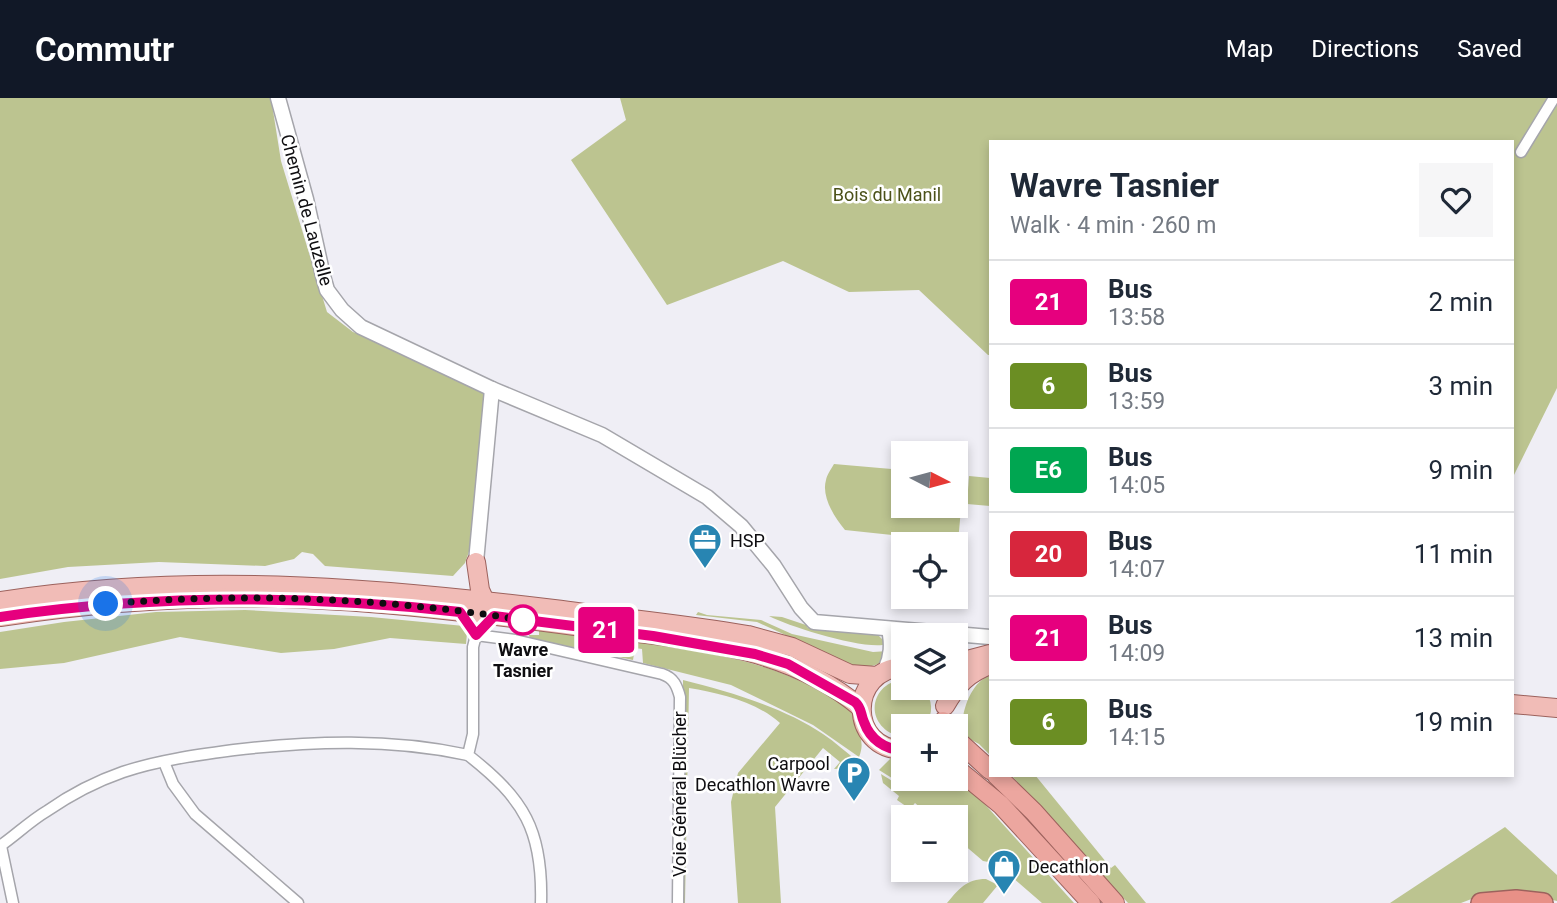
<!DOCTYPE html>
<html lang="en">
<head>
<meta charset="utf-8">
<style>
  :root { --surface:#fff; --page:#f6f6f7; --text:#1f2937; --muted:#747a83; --line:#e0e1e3; --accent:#111827 }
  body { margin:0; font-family:Roboto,sans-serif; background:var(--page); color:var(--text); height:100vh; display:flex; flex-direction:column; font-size:26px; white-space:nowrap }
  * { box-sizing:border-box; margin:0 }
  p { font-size:23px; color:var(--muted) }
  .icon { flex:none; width:38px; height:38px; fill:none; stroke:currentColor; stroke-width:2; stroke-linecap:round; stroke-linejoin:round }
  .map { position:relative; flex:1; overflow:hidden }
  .side { position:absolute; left:989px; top:42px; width:525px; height:637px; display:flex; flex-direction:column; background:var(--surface); border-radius:0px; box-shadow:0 4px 10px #0003 }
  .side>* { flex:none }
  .badge { padding:0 14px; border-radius:5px; font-size:24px; line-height:46px }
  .needle { width:46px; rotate:96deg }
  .controls { position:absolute; left:891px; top:343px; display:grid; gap:14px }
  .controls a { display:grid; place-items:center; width:77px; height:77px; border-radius:0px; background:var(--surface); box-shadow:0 4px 10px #0003; font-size:35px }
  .you { position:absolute; width:35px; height:35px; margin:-18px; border:5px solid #fff; border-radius:50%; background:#1a73e8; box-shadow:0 0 0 10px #1a73e833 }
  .map>.badge { position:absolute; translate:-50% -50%; box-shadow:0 0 0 4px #fff }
  .round { display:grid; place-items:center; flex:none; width:74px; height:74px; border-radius:0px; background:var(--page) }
  .overview { display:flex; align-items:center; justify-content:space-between; height:119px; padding:0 21px }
  h1 { font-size:33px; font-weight:700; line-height:52px }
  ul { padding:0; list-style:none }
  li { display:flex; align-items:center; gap:21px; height:84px; padding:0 21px; border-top:2px solid var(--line) }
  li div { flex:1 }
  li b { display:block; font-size:26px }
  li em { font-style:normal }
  li .badge { min-width:77px; font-weight:700; text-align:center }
  header { display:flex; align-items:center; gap:42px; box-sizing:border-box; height:98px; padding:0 35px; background:var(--accent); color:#fff }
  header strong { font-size:33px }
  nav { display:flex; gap:38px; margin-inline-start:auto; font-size:24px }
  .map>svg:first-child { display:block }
</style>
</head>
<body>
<header>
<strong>Commutr</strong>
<nav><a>Map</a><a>Directions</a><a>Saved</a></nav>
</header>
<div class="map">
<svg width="1557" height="805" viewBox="0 0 1557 805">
  <rect width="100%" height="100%" fill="#efeef5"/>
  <g fill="#bcc490">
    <path d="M0,0H271L281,63L327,214L353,234L391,248L481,292L485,300L471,448L465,465L453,478L325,468L313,456L302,454L294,461L265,468L159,464L68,469L0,481Z"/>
    <path d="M620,0H1557V290L1512,381V44H990V257H988L919,192L849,194L783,163L667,207L571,62L626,22Z"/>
    <path d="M834,366L903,372V408H956V377L964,378L958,444L845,432C835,420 821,399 826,382C827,377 831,371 834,366Z"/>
    <path d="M969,378L990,380V408L967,406Z"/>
    <path d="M245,512L371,519L464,528L467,535L466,546L390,540L334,551L281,555L180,539L64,565L0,571V534L64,524L156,514Z"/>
    <path d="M698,514L707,517L761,522L792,536L873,554L888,553C883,569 869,570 853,568L757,524L696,517Z"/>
    <path d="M769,518L782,519L806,527L808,530L877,536L887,546C867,553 790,529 769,518Z"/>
    <path d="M539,531C631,544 739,548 820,593C831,598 844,604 852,613C855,617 855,624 857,628C861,640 864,647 859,659L813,627L731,587L643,565L642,551L635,550L633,562L530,541L529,537H539Z"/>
    <path d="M990,578V657L979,646L964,638C965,632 963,627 963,621C964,606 975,581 990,578Z"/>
    <path d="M903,581V590H923C933,602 934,615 925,628H903L902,639C865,631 866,587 903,581Z"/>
    <path d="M683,582C728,593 785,610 823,636C835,644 846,654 857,663C852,670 843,670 834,671L840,664L823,650L775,709L781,805H738L731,704L738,675L780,625C757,604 719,595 689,590L685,805H682Z"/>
    <path d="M903,660V681H922L916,688L903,687L879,672L890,661Z"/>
    <path d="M881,676C898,686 910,699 925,681H956L973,693L1074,805H1042L1005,773L994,765L983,763L956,740V719H931L915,705L910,711L897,702L899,698L883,685Z"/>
    <path d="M1011,677H1035L1111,770L1115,767L1146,805H1128Z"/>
    <path d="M1505,729L1557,777V803L1531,797L1474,800L1461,805H1390Z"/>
    <path d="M986,781L998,787L983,805H947C959,791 966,781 986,781Z"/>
  </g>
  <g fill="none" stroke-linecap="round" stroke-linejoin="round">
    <defs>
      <g id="minor">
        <path d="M1521,54L1554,0"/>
        <path d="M494,518L476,537L473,549V636L468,657C524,701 543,732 541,805"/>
        <path d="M476,537L515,542L662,576C674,580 677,588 680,599L678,805"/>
        <path d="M164,664L173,686L195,716L298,805"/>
        <path d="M0,748C16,737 30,723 47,713C70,697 97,683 123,674C159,662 197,657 234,652C312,643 390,640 468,657"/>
        <path d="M1,748L13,805"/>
      </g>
      <g id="tertiary">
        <path d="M278,0L306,101L323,178L327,192L342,212L361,229L492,291L602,337L707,399L741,428L774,468L801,510L814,524L990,539"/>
        <path d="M476,464L492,291"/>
        <path d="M885,572C892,558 892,546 889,531"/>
      </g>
      <g id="primary">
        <path d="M476,464L480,492L485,503"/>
        <path d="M0,503C190,474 365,488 554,511C619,520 684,526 748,537L792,549L850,576L877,578"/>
        <path d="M0,519C92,505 186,498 280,500C379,503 477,515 575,528C671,540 783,543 861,610"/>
        <path d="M956,565L990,556"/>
        <path d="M903,569C848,572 848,651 903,652"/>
        <path d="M1512,606L1557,610"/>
        <path d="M945,608C957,587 968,575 990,567"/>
      </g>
      <g id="trunk">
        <path d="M943,623L946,628"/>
        <path d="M956,641L990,672"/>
        <path d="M956,670L1001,707L1091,805"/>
        <path d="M996,677L1034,714L1115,805"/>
      </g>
      <path id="motorway" d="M1481,805L1516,802L1543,805"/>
    </defs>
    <use href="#minor" stroke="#a5a5ab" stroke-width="13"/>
    <use href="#tertiary" stroke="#a5a5ab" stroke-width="17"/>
    <use href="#primary" stroke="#9c625d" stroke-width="20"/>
    <use href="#trunk" stroke="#9c625d" stroke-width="20"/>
    <use href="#motorway" stroke="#9c625d" stroke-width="22"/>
    <use href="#minor" stroke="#fff" stroke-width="10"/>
    <use href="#tertiary" stroke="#fff" stroke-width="14"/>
    <use href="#primary" stroke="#f1bcb7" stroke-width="18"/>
    <use href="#trunk" stroke="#eca69f" stroke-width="18"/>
    <use href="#motorway" stroke="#e89087" stroke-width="19"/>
  </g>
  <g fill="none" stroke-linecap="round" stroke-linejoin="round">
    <defs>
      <path id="line" d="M0,519C153,496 306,497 460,514L476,537L494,518L653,538L755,556L788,566L855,604C862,610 860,615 864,624C870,641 885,652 903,652"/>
    </defs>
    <use href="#line" stroke="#fff" stroke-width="16"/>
    <use href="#line" stroke="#e6007e" stroke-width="10"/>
    <path stroke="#0e0d10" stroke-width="7" stroke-dasharray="0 12.6" d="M106,506C244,494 386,500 523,522"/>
  </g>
  <defs>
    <symbol id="office-pin" viewBox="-11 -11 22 30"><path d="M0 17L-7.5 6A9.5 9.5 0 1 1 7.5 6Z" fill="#2885b2" stroke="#fff"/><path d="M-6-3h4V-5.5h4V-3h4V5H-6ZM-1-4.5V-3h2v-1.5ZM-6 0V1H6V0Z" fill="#fff"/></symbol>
    <symbol id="parking-pin" viewBox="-11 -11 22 30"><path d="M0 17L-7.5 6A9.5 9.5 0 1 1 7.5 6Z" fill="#2885b2" stroke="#fff"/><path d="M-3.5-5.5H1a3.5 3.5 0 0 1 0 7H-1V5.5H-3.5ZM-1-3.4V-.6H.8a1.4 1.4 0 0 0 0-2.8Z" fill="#fff"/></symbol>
    <symbol id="shop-pin" viewBox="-11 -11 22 30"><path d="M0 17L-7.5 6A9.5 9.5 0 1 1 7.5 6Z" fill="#2885b2" stroke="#fff"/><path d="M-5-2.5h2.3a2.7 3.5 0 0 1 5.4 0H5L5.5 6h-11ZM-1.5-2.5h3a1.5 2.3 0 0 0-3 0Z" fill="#fff"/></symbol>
  </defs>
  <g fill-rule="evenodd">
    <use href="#office-pin" x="686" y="423" width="38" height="52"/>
    <use href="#parking-pin" x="835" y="656" width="38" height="52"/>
    <use href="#shop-pin" x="985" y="749" width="38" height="52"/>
  </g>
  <circle fill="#fff" stroke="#e6007e" stroke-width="3.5" cx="523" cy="522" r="14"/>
  <g text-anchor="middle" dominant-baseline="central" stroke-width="5" stroke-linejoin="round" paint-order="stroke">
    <g font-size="18" fill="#4b5119" stroke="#fff">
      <text x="887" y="96">Bois du Manil</text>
    </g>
    <g font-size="18" fill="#0e0d10" stroke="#fff">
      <text transform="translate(307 112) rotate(75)">Chemin de Lauzelle</text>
      <text transform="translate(679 696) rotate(-90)">Voie Général Blücher</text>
    </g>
    <g font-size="18" fill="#0e0d10" stroke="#fff" text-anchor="start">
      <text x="730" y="442">HSP</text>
      <text x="830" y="665" text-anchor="end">Carpool<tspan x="830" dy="21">Decathlon Wavre</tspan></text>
      <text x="1028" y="768">Decathlon</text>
    </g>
    <g font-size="18" font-weight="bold" fill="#0e0d10" stroke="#fff">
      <text x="523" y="551">Wavre<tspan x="523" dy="21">Tasnier</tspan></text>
    </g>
  </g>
</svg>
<div class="controls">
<a><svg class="needle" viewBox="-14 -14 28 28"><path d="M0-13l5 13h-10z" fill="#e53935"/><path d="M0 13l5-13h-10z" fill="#747a83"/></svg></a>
<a><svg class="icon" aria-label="locate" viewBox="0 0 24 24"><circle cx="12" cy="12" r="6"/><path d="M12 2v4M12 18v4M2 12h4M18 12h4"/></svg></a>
<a><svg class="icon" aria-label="layers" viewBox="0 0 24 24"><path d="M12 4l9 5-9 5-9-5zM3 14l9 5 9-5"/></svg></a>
<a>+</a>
<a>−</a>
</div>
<div class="you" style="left:106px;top:506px"></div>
<b class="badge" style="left:606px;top:532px;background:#e6007e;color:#fff">21</b>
<section class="side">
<div class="overview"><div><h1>Wavre Tasnier</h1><p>Walk · 4 min · 260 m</p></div><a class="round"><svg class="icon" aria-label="heart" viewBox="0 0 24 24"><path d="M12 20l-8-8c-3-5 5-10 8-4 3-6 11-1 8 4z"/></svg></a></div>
<ul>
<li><span class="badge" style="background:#e6007e;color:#fff">21</span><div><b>Bus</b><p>13:58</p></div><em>2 min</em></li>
<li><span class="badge" style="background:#6b8e23;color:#fff">6</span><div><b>Bus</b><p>13:59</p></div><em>3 min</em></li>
<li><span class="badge" style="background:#00a651;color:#fff">E6</span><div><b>Bus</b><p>14:05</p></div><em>9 min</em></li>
<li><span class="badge" style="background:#d7263d;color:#fff">20</span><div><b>Bus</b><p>14:07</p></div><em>11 min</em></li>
<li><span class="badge" style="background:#e6007e;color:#fff">21</span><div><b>Bus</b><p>14:09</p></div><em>13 min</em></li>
<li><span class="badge" style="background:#6b8e23;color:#fff">6</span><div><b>Bus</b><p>14:15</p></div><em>19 min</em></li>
</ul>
</section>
</div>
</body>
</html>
